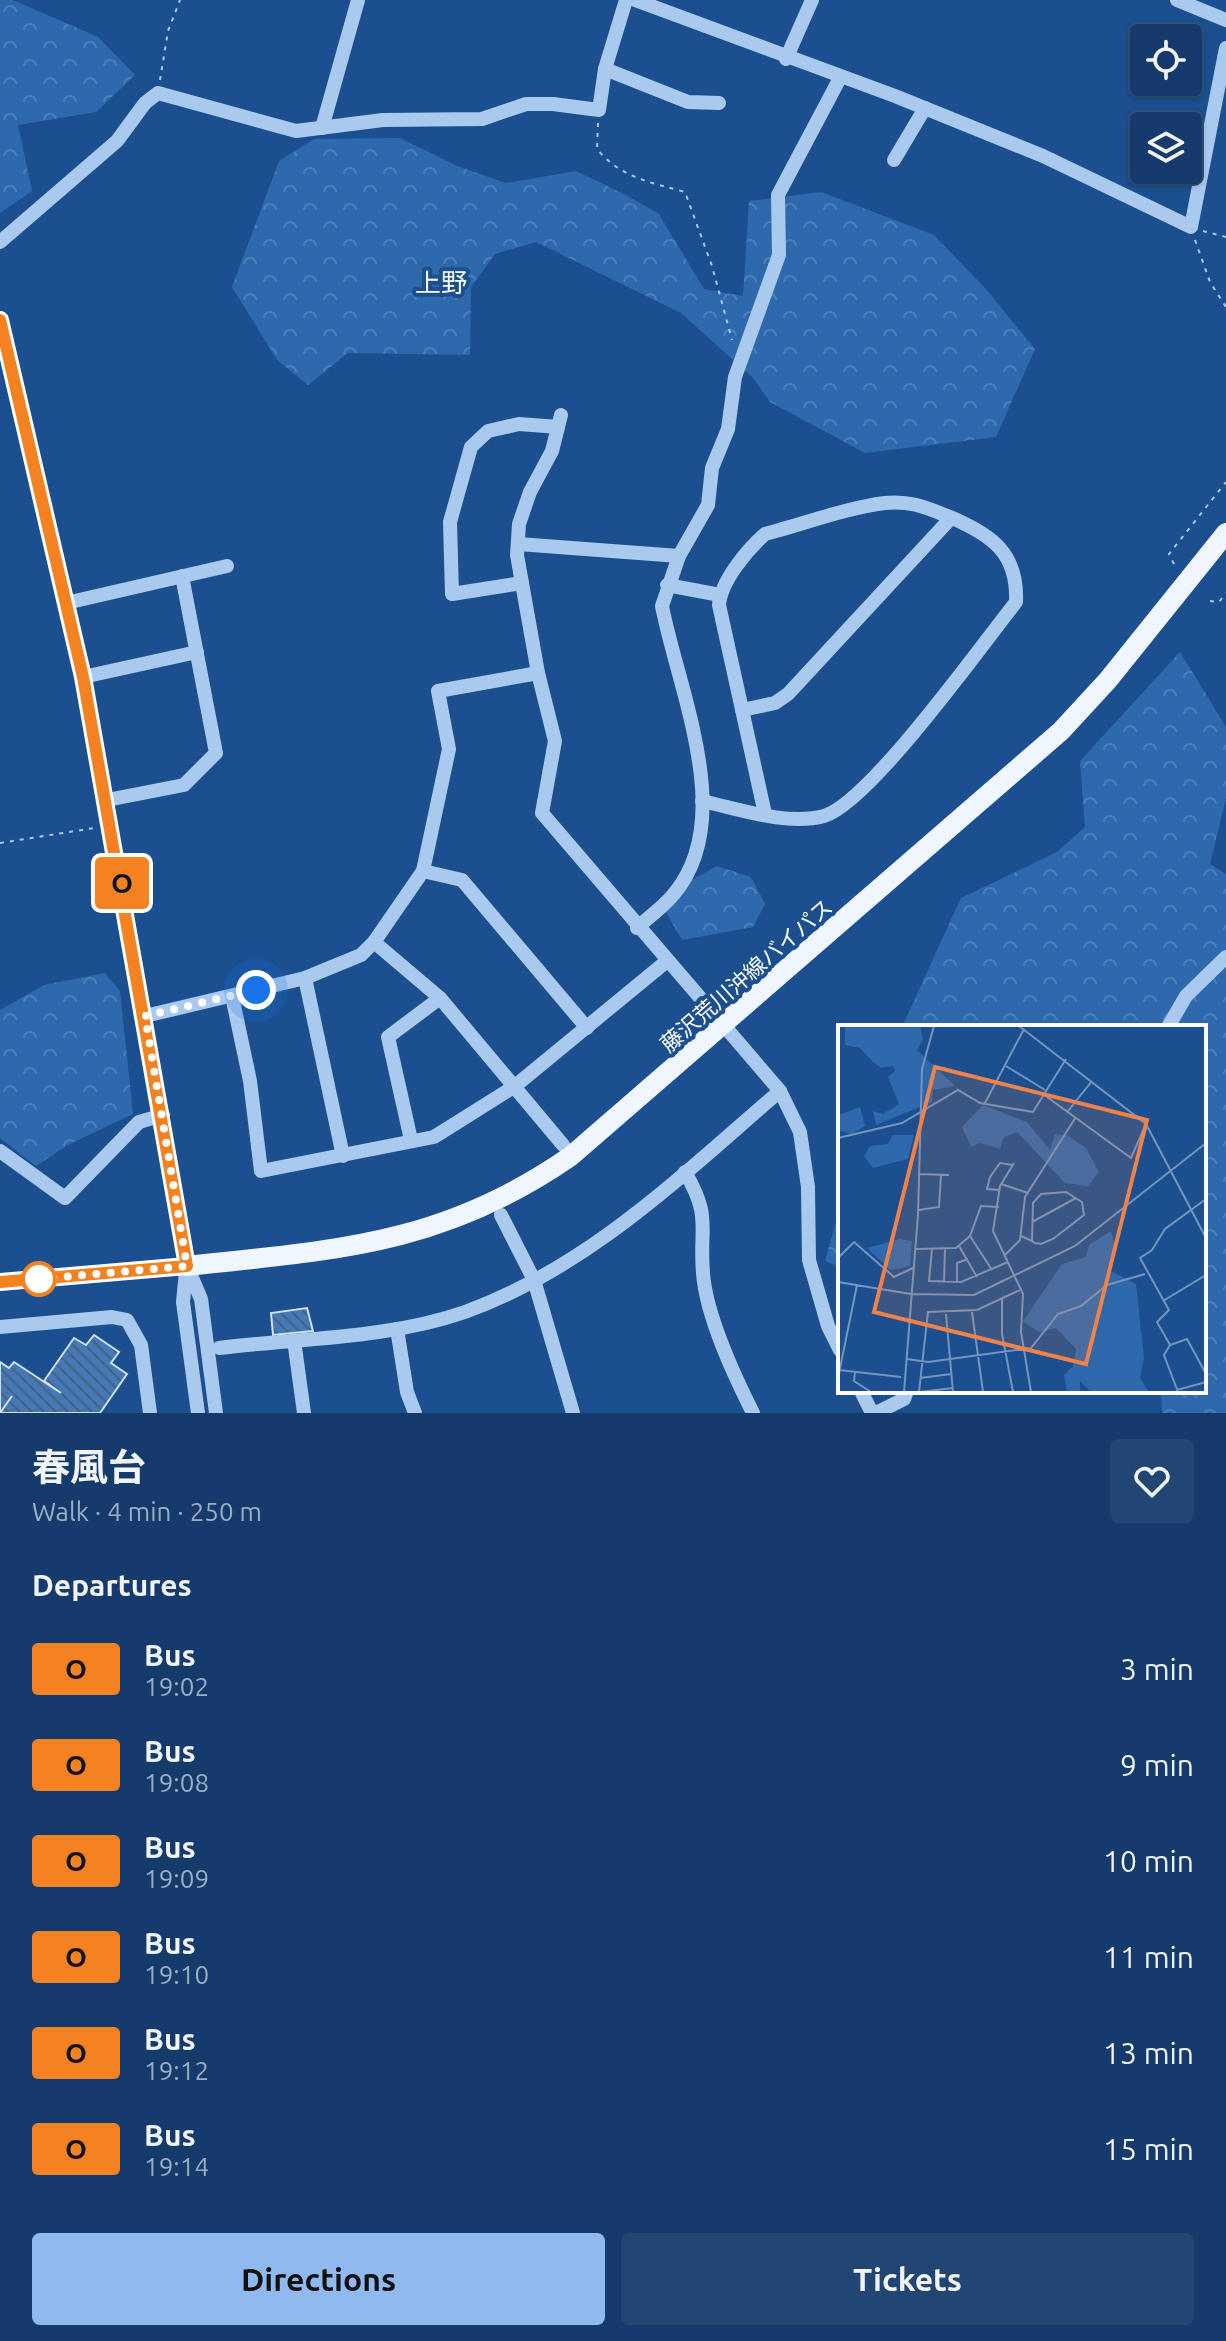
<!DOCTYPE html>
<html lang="en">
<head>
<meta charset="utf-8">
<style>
  :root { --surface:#143b6b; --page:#214673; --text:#f1f3f6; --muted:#9dadc1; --line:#33557e; --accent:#90b9f0 }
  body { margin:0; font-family:Ubuntu,"Noto Sans JP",sans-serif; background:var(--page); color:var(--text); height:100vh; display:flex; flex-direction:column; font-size:30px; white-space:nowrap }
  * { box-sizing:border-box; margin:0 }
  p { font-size:26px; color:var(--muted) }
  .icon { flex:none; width:44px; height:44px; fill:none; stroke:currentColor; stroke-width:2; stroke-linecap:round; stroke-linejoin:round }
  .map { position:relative; height:1413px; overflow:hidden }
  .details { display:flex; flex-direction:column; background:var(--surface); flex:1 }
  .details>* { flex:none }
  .badge { padding:0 16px; border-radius:6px; font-size:28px; line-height:52px }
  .controls { position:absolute; left:1130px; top:24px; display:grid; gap:16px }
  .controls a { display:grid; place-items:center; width:72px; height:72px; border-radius:8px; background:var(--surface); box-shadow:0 2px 6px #0004,0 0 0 2px var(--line); font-size:40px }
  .you { position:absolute; width:40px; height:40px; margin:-20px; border:6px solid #fff; border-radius:50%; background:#1a73e8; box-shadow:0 0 0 12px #1a73e833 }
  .map>.badge { position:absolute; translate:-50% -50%; box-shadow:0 0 0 4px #fff }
  h2 { padding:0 32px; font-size:30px; line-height:72px }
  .round { display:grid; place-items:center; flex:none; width:84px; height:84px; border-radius:8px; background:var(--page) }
  .head { display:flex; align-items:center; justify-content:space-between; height:136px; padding:0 32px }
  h1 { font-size:38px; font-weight:700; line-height:60px }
  .button { display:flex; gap:16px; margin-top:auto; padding:16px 32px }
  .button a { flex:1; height:92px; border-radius:8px; background:var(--accent); color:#111; font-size:32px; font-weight:700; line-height:92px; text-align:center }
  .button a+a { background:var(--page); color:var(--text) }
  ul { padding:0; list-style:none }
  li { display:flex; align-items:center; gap:24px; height:96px; padding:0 32px }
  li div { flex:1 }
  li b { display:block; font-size:30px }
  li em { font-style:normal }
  li .badge { min-width:88px; font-weight:700; text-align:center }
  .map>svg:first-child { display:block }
</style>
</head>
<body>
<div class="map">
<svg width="1226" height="1413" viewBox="0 0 1226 1413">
  <defs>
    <pattern id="forest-crowns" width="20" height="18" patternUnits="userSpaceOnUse" patternTransform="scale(2)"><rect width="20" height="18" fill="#2e69ad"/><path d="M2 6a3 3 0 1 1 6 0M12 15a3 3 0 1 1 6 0" fill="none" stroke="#4d80b9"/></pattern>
    <pattern id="building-back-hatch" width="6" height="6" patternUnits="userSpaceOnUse" patternTransform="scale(2)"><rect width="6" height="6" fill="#4478b7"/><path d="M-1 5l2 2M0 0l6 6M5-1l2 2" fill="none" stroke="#486282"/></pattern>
  </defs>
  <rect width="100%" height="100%" fill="#1b4f8f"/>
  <g fill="url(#forest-crowns)">
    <path d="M0,0H13L98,37L135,75L96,112L18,125L32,191L0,213Z"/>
    <path d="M400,138L457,166L506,183L576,171L626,195L659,214L704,289L743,296L749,201L821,192L934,235L985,288L1035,349L996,437L865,453L770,402L752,377L681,313L536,242L495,254L471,287L470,355L348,353L308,385L277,360L232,287L279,161L314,139Z"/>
    <path d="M1180,652L1226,727V798L1210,864L1226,874V1413H1162L1161,1391H1204V1027H902L961,898L1057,852L1085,827L1080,761Z"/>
    <path d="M717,866L751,877L765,904L753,927L682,940L666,912L685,884Z"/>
    <path d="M105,973L120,991L133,1114L68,1145L36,1166L0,1138V1010L44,985Z"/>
    <path d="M840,1206V1267L825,1261Z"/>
  </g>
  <g fill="url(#building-back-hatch)" stroke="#cfe3fa" stroke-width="2">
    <path d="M307,1308L313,1331L273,1335L271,1313Z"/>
    <path d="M94,1335L119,1352L111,1363L127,1374L100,1413H0L12,1396L0,1413V1362L9,1368L14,1362L61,1393L44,1381L74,1338L86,1345Z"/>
  </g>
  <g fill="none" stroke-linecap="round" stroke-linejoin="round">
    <g stroke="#a9c9ee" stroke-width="2" stroke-dasharray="4 6" stroke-linecap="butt">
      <path d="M160,80L168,31L180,0"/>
      <path d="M598,123L597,149C621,178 650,182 685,192L712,266L732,340"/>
      <path d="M1203,231L1226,237"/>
      <path d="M1195,240L1210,282L1226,307"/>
      <path d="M1174,564L1169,554L1226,482"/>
      <path d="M1210,601L1219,602L1226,593"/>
      <path d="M0,843L94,828"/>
    </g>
    <g stroke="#a9c9ee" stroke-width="14">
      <path d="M635,0L895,96L1043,156L1191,227L1226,48"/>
      <path d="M1177,0L1226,20"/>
      <path d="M786,59L812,0"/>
      <path d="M605,69L688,102L719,103"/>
      <path d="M322,128L358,0"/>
      <path d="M894,160L925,108"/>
      <path d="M0,242L117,141L145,103L158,93L296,131L383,120L482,119L526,104H553L599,110L605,69L626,0"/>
      <path d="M0,321L83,677L187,1266L201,1299L216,1413"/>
      <path d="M561,415L552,451L530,492L519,524L517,555L538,673L555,741L542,813L780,1091L800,1132L808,1187L809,1260L828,1326L840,1350"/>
      <path d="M518,544L679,556"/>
      <path d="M522,583L452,594L450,522L471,447L488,431L519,424L558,427"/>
      <path d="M667,585L720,595"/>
      <path d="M66,603L227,566"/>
      <path d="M83,677L197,652"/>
      <path d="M742,710L775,703L788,694L951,518"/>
      <path d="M107,800L184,785L216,753L182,576"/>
      <path d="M702,801C739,809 787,826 824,816C869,803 981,646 1016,602C1018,553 992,535 950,517C927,508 910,500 885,503C845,508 804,524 765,534C747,550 721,581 719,605L765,814"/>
      <path d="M423,871L462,880L587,1028"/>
      <path d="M637,928C649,917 663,907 673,895C738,820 678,690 662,606L679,556L708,505L712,468L728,429L735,377L779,255L778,195L840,78"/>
      <path d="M374,942L440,998L563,1145"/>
      <path d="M305,978L343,1156"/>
      <path d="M232,996L250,1081L261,1171L434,1137L515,1086L667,961"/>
      <path d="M145,1016L305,978L361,955L374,942L423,871L449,749L438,691L538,673"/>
      <path d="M1168,1027L1186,996L1226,957"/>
      <path d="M411,1140L388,1037L440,998"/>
      <path d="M0,1151L65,1198L139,1122L163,1115"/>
      <path d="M685,1172C712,1218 699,1226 703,1273C706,1316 734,1375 753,1413"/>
      <path d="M501,1215L534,1280L573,1413"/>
      <path d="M186,1271L183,1302L198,1413"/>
      <path d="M0,1282L187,1266"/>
      <path d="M0,1327L112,1317L127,1320L141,1345L150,1413"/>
      <path d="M397,1329L407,1392L415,1413"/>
      <path d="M294,1340L304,1413"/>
      <path d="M219,1348C300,1338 387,1339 465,1312C589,1267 682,1175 780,1091"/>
      <path d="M861,1391L872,1413"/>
      <path d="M876,1413L904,1399L907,1391"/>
    </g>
    <path stroke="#f0f6ff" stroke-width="20" d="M187,1266C336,1250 443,1245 571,1156L1061,731L1108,680L1226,533"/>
  </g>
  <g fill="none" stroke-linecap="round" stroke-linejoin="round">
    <defs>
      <path id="line" d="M0,320L83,677L187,1266L0,1282"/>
    </defs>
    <use href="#line" stroke="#fff" stroke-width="18"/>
    <use href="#line" stroke="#f58220" stroke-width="12"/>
    <path stroke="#fff" stroke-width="8" stroke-dasharray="0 14.4" d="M39,1279L187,1266L145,1016L256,990"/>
  </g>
  <circle fill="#fff" stroke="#f58220" stroke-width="4" cx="39" cy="1279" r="16"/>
  <g text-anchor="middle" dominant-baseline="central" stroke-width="8" stroke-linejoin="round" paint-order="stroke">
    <g font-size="22" fill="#fff" stroke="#1b4f8f">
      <text transform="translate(746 975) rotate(-41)">藤沢荒川沖線バイパス</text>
    </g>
    <g font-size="26" fill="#fff" stroke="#1b4f8f">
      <text x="441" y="282">上野</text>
    </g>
  </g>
  <g transform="translate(838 1025)">
    <rect width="368" height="368" fill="#1b4f8f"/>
    <path d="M0,1H82L85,14L79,25L117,61L95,65L94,77L38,100L35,86L45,89L61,79L50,52L57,46L55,41L43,43L35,37L22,23L7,20V2ZM145,80L189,97L212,125L217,109L230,111L248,123L261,147L250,161L227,158L179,107L166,112L162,124L142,118L133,122L124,102ZM22,82L27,101L14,109L0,105V90ZM55,110H76L70,134L35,143L26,131L32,121L50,119ZM273,206L278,225L269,244L298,259L306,333L302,353L311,367H253L242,356V367H229L226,350L235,341L238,324L218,303L201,307L185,296L224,239L248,232L251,220ZM62,214L74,216L72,241L52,245L29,223Z" fill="#2e69ad"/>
    <path fill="none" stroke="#7695bc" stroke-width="2" d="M181,1L308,99L368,213M168,41L207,65M205,69L293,133L308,99M147,78L186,4M230,86L254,56M0,113L64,98L120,65L142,78L195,87L228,34M176,138L162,161L155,206L185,269L183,307L193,367M82,149L111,150M163,159L190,168M162,165L149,164L152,152L162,138L175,140M81,185L101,182L103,150M194,197L238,173M132,211L154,245M183,211L194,216L197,218L203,219L215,214L246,190L244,177L228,167L203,169L195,178L194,216M121,221L139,252M78,224L118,223L132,211L143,181L161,182M94,224L91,256L123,257L170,237M167,230L182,215L187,172L238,92M0,233L16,217L56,252L77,242M0,257L73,269M106,257L107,224M119,257V238L130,234M74,269L136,270L237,221L368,118M164,274V309L175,367M325,276L368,250M134,287L145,367M108,289L115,367M332,320L319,297L331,285L302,233L314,225L327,204L368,174M69,334L90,337L193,323L220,289L243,281L269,260L307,249M1,345L63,352M17,347L16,356L33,367M0,353L19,260M82,353L113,349M339,365L368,357M66,367L80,190L84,44L96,1M81,367L90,287L139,285L184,264M82,367L115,363M340,367L326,330L332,320L349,314L368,349"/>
    <path fill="#ee8249" fill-opacity="0.15" stroke="#ee8249" stroke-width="4" d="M97,42L309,95L248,339L36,287Z"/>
    <rect width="368" height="368" fill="none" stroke="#fff" stroke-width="4"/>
  </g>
</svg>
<div class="controls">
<a><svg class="icon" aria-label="locate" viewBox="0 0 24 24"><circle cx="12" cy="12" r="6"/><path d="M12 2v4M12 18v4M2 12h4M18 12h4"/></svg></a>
<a><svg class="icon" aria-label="layers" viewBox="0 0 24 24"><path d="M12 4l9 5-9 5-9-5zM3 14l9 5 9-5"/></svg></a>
</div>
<div class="you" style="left:256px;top:990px"></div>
<b class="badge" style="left:122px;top:883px;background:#f58220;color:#111">O</b>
</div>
<section class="details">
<div class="head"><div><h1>春風台</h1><p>Walk · 4 min · 250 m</p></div><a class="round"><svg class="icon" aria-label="heart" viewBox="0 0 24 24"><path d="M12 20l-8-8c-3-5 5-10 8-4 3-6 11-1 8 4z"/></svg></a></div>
<h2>Departures</h2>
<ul>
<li><span class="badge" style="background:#f58220;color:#111">O</span><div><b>Bus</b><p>19:02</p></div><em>3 min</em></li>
<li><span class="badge" style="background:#f58220;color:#111">O</span><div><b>Bus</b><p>19:08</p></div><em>9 min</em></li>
<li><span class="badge" style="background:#f58220;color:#111">O</span><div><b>Bus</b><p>19:09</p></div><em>10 min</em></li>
<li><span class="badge" style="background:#f58220;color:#111">O</span><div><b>Bus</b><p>19:10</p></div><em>11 min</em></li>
<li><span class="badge" style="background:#f58220;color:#111">O</span><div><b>Bus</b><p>19:12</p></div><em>13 min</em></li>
<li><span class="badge" style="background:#f58220;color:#111">O</span><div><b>Bus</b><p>19:14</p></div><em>15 min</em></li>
</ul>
<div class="button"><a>Directions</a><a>Tickets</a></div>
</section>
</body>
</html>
